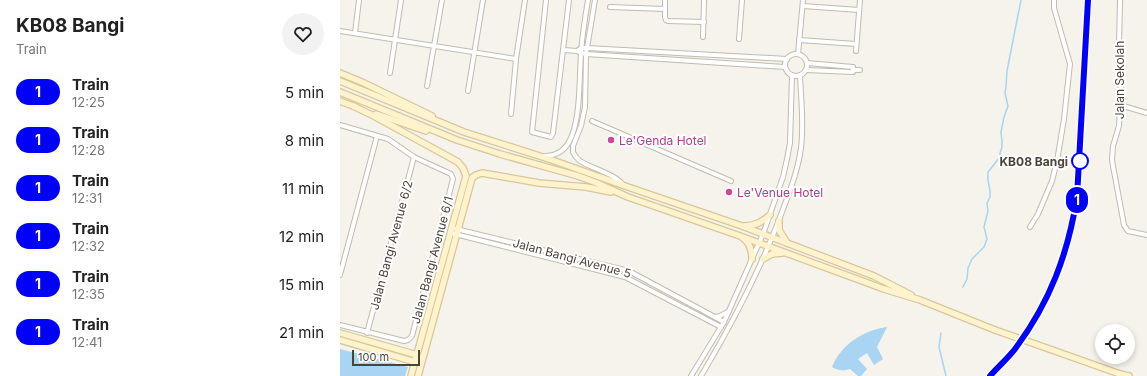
<!DOCTYPE html>
<html lang="en">
<head>
<meta charset="utf-8">
<style>
  :root { --surface:#fff; --page:#f2f2f2; --text:#222; --muted:#767676 }
  body { margin:0; font-family:Inter,sans-serif; background:var(--page); color:var(--text); height:100vh; display:flex; flex-direction:column; font-size:15px; white-space:nowrap }
  * { box-sizing:border-box; margin:0 }
  p { font-size:13px; color:var(--muted) }
  .icon { flex:none; width:22px; height:22px; fill:none; stroke:currentColor; stroke-width:2; stroke-linecap:round; stroke-linejoin:round }
  .map { position:relative; flex:1; overflow:hidden }
  .details { display:flex; flex-direction:column; background:var(--surface); width:340px }
  .details>* { flex:none }
  .badge { padding:0 8px; border-radius:13px; font-size:14px; line-height:26px }
  .fabs { position:absolute; left:755px; top:324px; display:grid; gap:8px }
  .fabs a { display:grid; place-items:center; width:40px; height:40px; border-radius:50%; background:var(--surface); box-shadow:0 2px 6px #0003; font-size:20px }
  .scale { position:absolute; left:12px; bottom:10px; width:68px; box-sizing:border-box; padding-left:4px; border:2px solid #4b4439; border-top:0; font-size:11px; line-height:14px; white-space:nowrap; color:#4b4439; -webkit-text-stroke:3px #fff; paint-order:stroke }
  .map>.badge { position:absolute; translate:-50% -50%; box-shadow:0 0 0 2px #fff }
  .round { display:grid; place-items:center; flex:none; width:42px; height:42px; border-radius:21px; background:var(--page) }
  .head { display:flex; align-items:center; justify-content:space-between; height:68px; padding:0 16px }
  h1 { font-size:19px; font-weight:700; line-height:30px }
  ul { padding:0; list-style:none }
  li { display:flex; align-items:center; gap:12px; height:48px; padding:0 16px }
  li div { flex:1 }
  li b { display:block; font-size:15px }
  li em { font-style:normal }
  li .badge { min-width:44px; font-weight:700; text-align:center }
  main { display:flex; flex:1; min-height:0 }
  .map>svg:first-child { display:block }
</style>
</head>
<body>
<main>
<section class="details">
<div class="head"><div><h1>KB08 Bangi</h1><p>Train</p></div><a class="round"><svg class="icon" aria-label="heart" viewBox="0 0 24 24"><path d="M12 20l-8-8c-3-5 5-10 8-4 3-6 11-1 8 4z"/></svg></a></div>
<ul>
<li><span class="badge" style="background:#00f;color:#fff">1</span><div><b>Train</b><p>12:25</p></div><em>5 min</em></li>
<li><span class="badge" style="background:#00f;color:#fff">1</span><div><b>Train</b><p>12:28</p></div><em>8 min</em></li>
<li><span class="badge" style="background:#00f;color:#fff">1</span><div><b>Train</b><p>12:31</p></div><em>11 min</em></li>
<li><span class="badge" style="background:#00f;color:#fff">1</span><div><b>Train</b><p>12:32</p></div><em>12 min</em></li>
<li><span class="badge" style="background:#00f;color:#fff">1</span><div><b>Train</b><p>12:35</p></div><em>15 min</em></li>
<li><span class="badge" style="background:#00f;color:#fff">1</span><div><b>Train</b><p>12:41</p></div><em>21 min</em></li>
</ul>
</section>
<div class="map">
<svg width="807" height="376" viewBox="0 0 807 376">
  <rect width="100%" height="100%" fill="#f6f3ec"/>
  <g fill="#a9d4f2">
    <path d="M547,327L537,347L543,359L534,365L527,353L518,359L527,369L521,376H518L510,369C503,371 499,371 492,367C501,345 523,330 547,327Z"/>
    <path d="M0,349L68,367L65,376H0Z"/>
  </g>
  <g fill="none" stroke-linecap="round" stroke-linejoin="round">
    <g stroke="#a9d4f2" stroke-width="1.5">
      <path d="M623,287L627,279L628,268L632,259L644,247L647,239L644,227L648,211L647,203L650,197V191L648,180V172L660,157V153L662,147V141L661,132L664,117L668,106L665,93L666,86L667,71L681,0"/>
      <path d="M601,333L599,347L606,376"/>
    </g>
    <defs>
      <g id="street">
        <path d="M206,0L192,132L211,137L213,133L229,0"/>
        <path d="M255,0L246,54L245,107L241,126L233,146V152L236,157L240,161C253,169 276,174 284,186"/>
        <path d="M325,0V17L326,20L328,21L364,22"/>
        <path d="M780,0L779,46L781,83L780,105L779,126L773,146L772,160L773,166L784,225L788,231L807,235"/>
        <path d="M463,6L519,10"/>
        <path d="M270,7L325,9"/>
        <path d="M0,31L176,59"/>
        <path d="M15,33L19,0"/>
        <path d="M363,37L364,0"/>
        <path d="M399,39L402,0"/>
        <path d="M459,40L516,44"/>
        <path d="M223,50L237,51L241,53L246,54L445,67"/>
        <path d="M237,51L241,48H247L447,59"/>
        <path d="M516,51L520,0"/>
        <path d="M458,54L463,0"/>
        <circle cx="456" cy="65" r="11"/>
        <path d="M466,70L513,72V67L467,63"/>
        <path d="M513,70H520"/>
        <path d="M50,73L61,0"/>
        <path d="M87,86L102,0"/>
        <path d="M128,91L143,0"/>
        <path d="M780,105L807,113"/>
        <path d="M171,114L176,59L185,0"/>
        <path d="M252,121L391,181"/>
        <path d="M0,125L48,139L74,157L111,174L113,179L72,336L68,340L64,341L0,325"/>
        <path d="M204,156C215,156 224,151 229,142C241,120 239,80 241,54C242,36 245,18 248,0"/>
        <path d="M690,227L698,214L712,181L717,161L724,119L730,64L714,8V0"/>
        <path d="M116,229L289,271L384,322"/>
        <path d="M111,233L285,277L381,327"/>
        <path d="M0,275L37,136"/>
        <path d="M375,317L380,316L389,311"/>
        <path d="M27,333L74,157"/>
        <path d="M351,376L384,322L423,234L443,177L447,159L450,143L452,75"/>
        <path d="M361,376C392,324 421,269 442,212C450,191 458,170 461,148C464,124 461,99 460,75"/>
      </g>
      <g id="secondary">
        <path d="M0,73L24,83L92,116"/>
        <path d="M0,81L124,132L212,160L285,186L402,226L534,276L571,295"/>
        <path d="M0,92L117,140L160,154L238,176L257,183L288,197L400,236L544,289L580,300L655,330"/>
        <path d="M0,101L16,107"/>
        <path d="M13,106L34,116L118,162L123,168L126,176L71,376"/>
        <path d="M36,114L86,131"/>
        <path d="M439,221V230L447,243"/>
        <path d="M404,226C415,226 422,222 430,215"/>
        <path d="M403,238C410,243 412,251 412,259"/>
        <path d="M423,259L432,254L442,253"/>
        <path d="M0,333L77,355L80,358"/>
        <path d="M0,340L75,362L78,361"/>
        <path d="M698,345L780,374L789,376"/>
        <path d="M78,376L132,178L136,175L142,173L199,183L246,187L271,192"/>
      </g>
    </defs>
    <use href="#street" stroke="#c2bbae" stroke-width="6"/>
    <use href="#secondary" stroke="#d6c79b" stroke-width="8"/>
    <use href="#street" stroke="#fff" stroke-width="4"/>
    <use href="#secondary" stroke="#fff3cd" stroke-width="5.5"/>
    <defs>
      <path id="rail" d="M650,376C658,367 668,358 675,349C710,302 728,254 737,197L748,0"/>
    </defs>
    <use href="#rail" stroke="#9a9a9a" stroke-width="3"/>
    <use href="#rail" stroke="#fff" stroke-width="1.5" stroke-dasharray="4.5" stroke-linecap="butt"/>
    <defs>
      <path id="secondary-bridge" d="M655,330L698,345"/>
    </defs>
    <use href="#secondary-bridge" stroke="#d6c79b" stroke-width="8" stroke-linecap="butt"/>
    <use href="#secondary-bridge" stroke="#fff3cd" stroke-width="5.5"/>
  </g>
  <g fill="none" stroke-linecap="round" stroke-linejoin="round">
    <defs>
      <path id="line" d="M650,376C658,367 668,358 675,349C710,302 728,254 737,197L748,0"/>
    </defs>
    <use href="#line" stroke="#fff" stroke-width="9"/>
    <use href="#line" stroke="#00f" stroke-width="6"/>
  </g>
  <g fill="#d1479c" stroke="#fff" stroke-width="1.5">
    <circle cx="271" cy="140" r="4"/>
    <circle cx="389" cy="192" r="4"/>
  </g>
  <circle fill="#fff" stroke="#00f" stroke-width="2" cx="740" cy="161" r="8"/>
  <g text-anchor="middle" dominant-baseline="central" stroke-width="4" stroke-linejoin="round" paint-order="stroke">
    <g font-size="12" fill="#4b4439" stroke="#fff">
      <text transform="translate(779 80) rotate(-90)">Jalan Sekolah</text>
      <text transform="translate(51 245) rotate(-75)">Jalan Bangi Avenue 6/2</text>
      <text transform="translate(232 258) rotate(15)">Jalan Bangi Avenue 5</text>
      <text transform="translate(92 260) rotate(-75)">Jalan Bangi Avenue 6/1</text>
    </g>
    <g font-size="12" fill="#b23c85" stroke="#fff" text-anchor="start">
      <text x="279" y="140">Le'Genda Hotel</text>
      <text x="397" y="192">Le'Venue Hotel</text>
    </g>
    <g font-size="12" font-weight="bold" fill="#4b4439" stroke="#fff" text-anchor="end">
      <text x="728" y="161">KB08 Bangi</text>
    </g>
  </g>
</svg>
<div class="fabs">
<a><svg class="icon" aria-label="locate" viewBox="0 0 24 24"><circle cx="12" cy="12" r="6"/><path d="M12 2v4M12 18v4M2 12h4M18 12h4"/></svg></a>
</div>
<div class="scale">100 m</div>
<b class="badge" style="left:737px;top:200px;background:#00f;color:#fff">1</b>
</div>
</main>
</body>
</html>
